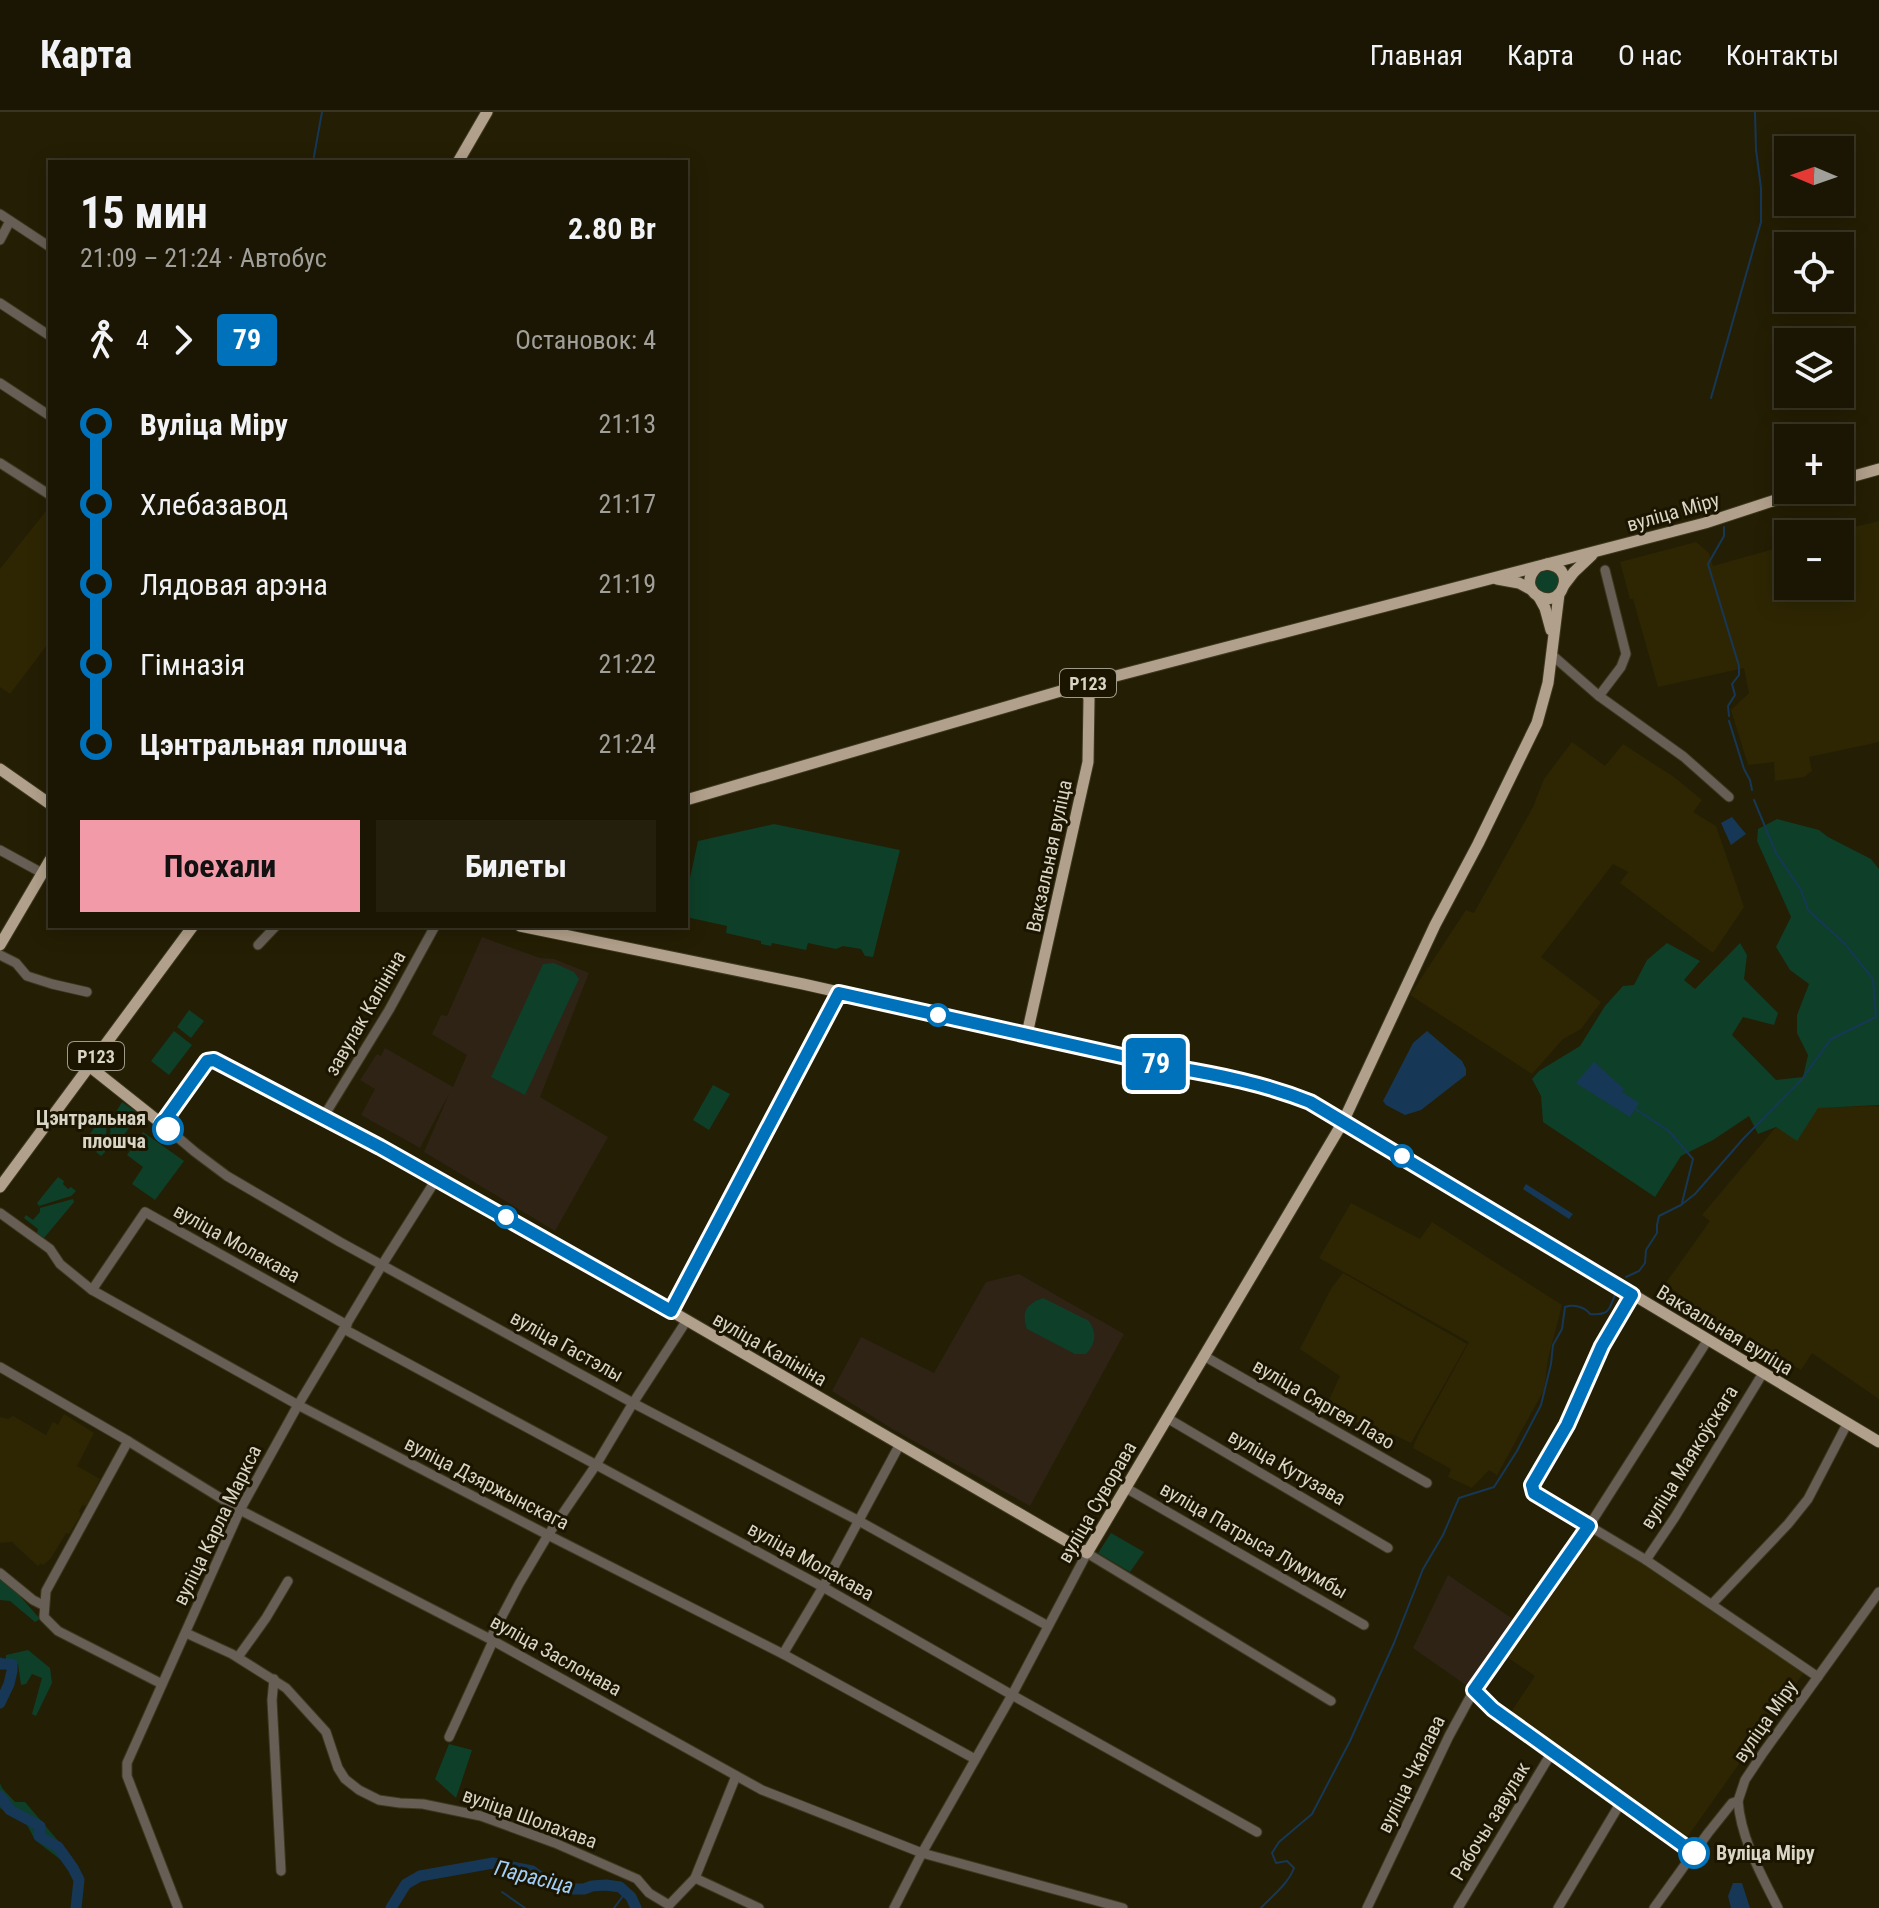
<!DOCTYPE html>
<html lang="ru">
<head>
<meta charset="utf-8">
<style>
  :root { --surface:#1b1603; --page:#241f0d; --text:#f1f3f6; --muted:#a09f9a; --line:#393525; --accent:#f39aa8 }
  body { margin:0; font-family:"Roboto Condensed",sans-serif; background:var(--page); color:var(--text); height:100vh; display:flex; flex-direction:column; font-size:30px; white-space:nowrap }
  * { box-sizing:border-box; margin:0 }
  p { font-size:26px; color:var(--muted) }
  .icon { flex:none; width:44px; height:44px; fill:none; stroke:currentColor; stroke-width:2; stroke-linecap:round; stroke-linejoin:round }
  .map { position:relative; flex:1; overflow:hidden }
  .sheet { position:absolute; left:48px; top:48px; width:640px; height:768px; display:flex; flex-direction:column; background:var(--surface); border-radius:0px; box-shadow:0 4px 20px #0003,0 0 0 2px var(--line) }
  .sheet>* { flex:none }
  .badge { padding:0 16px; border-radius:6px; font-size:28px; line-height:52px }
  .needle { width:52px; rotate:272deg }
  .controls { position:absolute; left:1774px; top:24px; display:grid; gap:16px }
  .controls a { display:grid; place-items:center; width:80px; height:80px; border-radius:0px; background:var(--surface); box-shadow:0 4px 20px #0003,0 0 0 2px var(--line); font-size:40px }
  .map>.badge { position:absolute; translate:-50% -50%; box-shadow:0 0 0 4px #fff }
  .legs { display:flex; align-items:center; gap:12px; height:88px; padding:0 32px; font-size:26px }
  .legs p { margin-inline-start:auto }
  .summary { display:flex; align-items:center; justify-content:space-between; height:136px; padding:0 32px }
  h1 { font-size:44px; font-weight:700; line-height:60px }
  .primary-button { display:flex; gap:16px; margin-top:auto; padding:16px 32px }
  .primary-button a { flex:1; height:92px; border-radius:0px; background:var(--accent); color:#111; font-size:32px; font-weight:700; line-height:92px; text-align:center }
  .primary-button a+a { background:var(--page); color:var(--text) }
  ul { padding:0 32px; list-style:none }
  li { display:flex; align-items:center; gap:28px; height:80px; font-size:30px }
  li i { display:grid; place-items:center; width:12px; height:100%; margin:0 10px; background:currentColor }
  li i::after { content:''; width:20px; height:20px; margin:-10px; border:6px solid; border-radius:50%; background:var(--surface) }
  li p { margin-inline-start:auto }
  li:first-child i { background:linear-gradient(#0000 50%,currentColor 0) }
  li:last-child i { background:linear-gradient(currentColor 50%,#0000 0) }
  header { display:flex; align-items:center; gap:48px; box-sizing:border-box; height:112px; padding:0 40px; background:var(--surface); border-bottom:2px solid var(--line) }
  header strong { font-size:38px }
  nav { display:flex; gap:44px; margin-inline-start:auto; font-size:28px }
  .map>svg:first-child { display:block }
</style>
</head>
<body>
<header>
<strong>Карта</strong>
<nav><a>Главная</a><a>Карта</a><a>О нас</a><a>Контакты</a></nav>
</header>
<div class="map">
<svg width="1879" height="1796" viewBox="0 0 1879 1796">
  <rect width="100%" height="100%" fill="#241e04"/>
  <g fill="#2e2603">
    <path d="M50,394V529L10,582L0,575V457Z"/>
    <path d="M1879,409V630L1809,645L1812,659L1804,665L1775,669L1774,650L1748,653L1731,598L1749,581L1744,556L1658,575L1633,487H1630L1620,450L1696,430L1709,441L1713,454L1788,433V474H1840V422H1826Z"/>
    <path d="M1572,630L1605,654L1623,632L1674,665L1702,688L1693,700L1716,714L1744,795L1713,841L1620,771L1628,760L1613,752L1541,845L1601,890L1581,917L1563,927L1532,962L1410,883L1466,798L1474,801L1533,695L1544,667Z"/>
    <path d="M1877,994L1879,995V1287L1812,1241L1801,1258L1714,1208L1665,1172L1710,1109L1702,1103L1776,1015L1817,995Z"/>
    <path d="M1351,1091L1420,1127L1432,1110L1562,1193L1548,1247L1544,1278L1497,1363L1489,1358L1472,1376L1448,1365L1451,1357L1413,1336L1418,1323L1469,1230L1319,1146Z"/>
    <path d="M1343,1161L1467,1232L1411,1331L1390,1321L1388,1324L1325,1297L1340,1264L1300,1237L1331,1177Z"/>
    <path d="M64,1302L94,1321L77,1354L100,1367L86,1394L82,1393L79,1400L81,1402L69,1422L66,1421L51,1446L43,1453L41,1451L38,1454L12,1430L0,1431V1305L8,1307L13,1304L46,1323L53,1310L58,1313Z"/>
    <path d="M1590,1417L1805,1559L1683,1731L1507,1606L1535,1564L1507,1545Z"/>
  </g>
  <g fill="#2f2315">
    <path d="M482,825L540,846L554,847L589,861L540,985L608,1025L555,1119L424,1040L449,982L420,1036L361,1003L375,977L360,968L377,942L381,944L385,936L453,975L467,943L432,922L441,903L447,904Z"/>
    <path d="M1019,1162L1124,1222L1030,1394L894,1318L832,1279L861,1225L934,1261L986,1170Z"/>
    <path d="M1448,1463L1516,1509L1470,1576L1413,1536Z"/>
  </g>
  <g fill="#0e3f29">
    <path d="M1545,456L1557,460L1560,469L1558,477L1546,483L1535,476V463Z"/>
    <path d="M1777,707L1819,718L1828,725L1871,747L1879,757V993L1818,996L1797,1029L1776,1015L1758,1022L1749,1004L1713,1028L1681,1044L1655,1085L1543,1010L1541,984L1532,967L1539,959L1580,934L1605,894L1623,874L1634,873L1647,848L1667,831L1700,849L1684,868L1695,877L1740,831L1747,843L1744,867L1778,901L1774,913L1743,905L1732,923L1776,968L1803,965L1808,943L1797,921V903L1809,872L1790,858L1776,835L1791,805L1757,729L1758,717Z"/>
    <path d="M774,712L900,738L873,845L865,844L861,837L843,834L836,837L808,831L806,838L772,831L771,834L761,832V829L726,821L727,814L686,805V784L698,729Z"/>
    <path d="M554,851L574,860L579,867L525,983L491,965L543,852Z"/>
    <path d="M189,898L204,909L191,926L177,915Z"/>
    <path d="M174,919L192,933L169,963L151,949Z"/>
    <path d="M713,973L730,982L709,1018L693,1008Z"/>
    <path d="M122,990L139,1002L113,1038H109L111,1008Z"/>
    <path d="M103,1004L107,1009L105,1040L101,1044L96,1040L98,1038L91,1033L88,1035L83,1031Z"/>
    <path d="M143,1020L184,1049L155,1088L132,1072L143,1055L127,1043Z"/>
    <path d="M58,1065L64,1069L63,1072L68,1077L71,1075L76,1079L71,1084L39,1094L37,1091Z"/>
    <path d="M73,1087L74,1090L44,1126L37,1121L38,1117L24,1106L26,1103L33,1108L40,1100V1096Z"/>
    <path d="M1043,1186L1089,1209C1097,1221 1096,1231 1086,1242H1075L1027,1217C1021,1200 1026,1192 1043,1186Z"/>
    <path d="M1111,1421L1144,1440L1130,1460L1098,1441Z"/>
    <path d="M0,1465L13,1476L40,1507L35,1510L10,1489L0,1488Z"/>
    <path d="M28,1538L50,1556L52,1571L36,1604L32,1602L42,1566L32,1562L26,1572L21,1573L18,1552L6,1548V1543Z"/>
    <path d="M449,1632L472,1638L456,1686L435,1667Z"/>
    <path d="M0,1671L2,1676L15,1690H25L72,1745L61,1748L35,1728L24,1707L8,1702L0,1696Z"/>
  </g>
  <g fill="#163856">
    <path d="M1732,705L1746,722L1731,733L1721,711Z"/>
    <path d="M1427,919L1462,949L1466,957V963L1421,998L1405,1003L1386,993L1383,989L1413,931Z"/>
    <path d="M1594,950L1624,977L1622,980L1639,991L1630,1005L1576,971Z"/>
    <path d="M1526,1072L1573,1102L1569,1107L1523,1077Z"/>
    <path d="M1733,1771H1742L1750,1796H1731L1728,1784Z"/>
  </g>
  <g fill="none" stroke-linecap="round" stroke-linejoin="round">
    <g stroke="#163856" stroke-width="2">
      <path d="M313,50L322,0"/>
      <path d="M1711,286L1761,110V76L1756,38L1755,0"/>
      <path d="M1724,415V424L1708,452L1739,554V563L1732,572L1735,583L1728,594L1729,604"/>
      <path d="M1729,609L1744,657L1750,668L1752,678"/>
      <path d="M1635,997L1669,1019L1693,1047L1682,1091"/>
      <path d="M1626,1165L1639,1159L1645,1151L1646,1138L1657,1121V1113L1659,1104L1681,1093L1695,1082L1743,1027L1802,967L1831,927L1876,905L1873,867L1845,832L1808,798L1801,778L1776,741L1754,688"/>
      <path d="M502,1780L525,1796"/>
      <path d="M614,1796L626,1780"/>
      <path d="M1261,1796C1273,1783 1288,1772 1294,1756L1287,1749L1276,1751L1272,1741L1279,1730L1312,1702L1350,1629L1394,1531L1423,1457L1443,1423L1459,1386L1494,1375L1517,1339L1541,1293L1551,1252L1553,1233L1562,1217L1565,1195C1574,1192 1585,1195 1590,1202C1613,1204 1608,1195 1617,1179"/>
    </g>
    <g stroke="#163856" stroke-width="11">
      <path d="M0,1551L1,1552H12V1559L9,1572L0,1591"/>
      <path d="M0,1684L10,1698L40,1714L39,1724L58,1735L73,1756L79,1768L76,1796"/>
      <path d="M391,1796L406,1772L420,1764L493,1751L532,1759L543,1767L570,1777H584L592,1774L606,1773L620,1775L631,1785L636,1796"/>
    </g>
    <defs>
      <g id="minor">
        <path d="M0,102L50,135"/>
        <path d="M0,128L10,109"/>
        <path d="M0,191L50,224"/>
        <path d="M0,271L50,304"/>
        <path d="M0,351L50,383"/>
        <path d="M1552,543L1599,584L1684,645L1729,685"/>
        <path d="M1599,584L1621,555L1626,542L1605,458"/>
        <path d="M0,738L42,761"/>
        <path d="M258,833L276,814"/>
        <path d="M0,843L16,851L27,864L52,872L87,880"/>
        <path d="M324,1004L389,898L435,814"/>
        <path d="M162,1012L195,1040L227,1064L340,1130L633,1291L859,1409L1048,1514"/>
        <path d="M0,1101L50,1137L60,1152L92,1178L298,1293L548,1423L783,1542L975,1647"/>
        <path d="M92,1178L145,1100L347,1213"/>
        <path d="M1632,1183L1602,1234L1567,1313L1532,1373L1534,1381L1646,1448L1818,1565"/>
        <path d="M344,1217L823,1475L1012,1583L1257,1720"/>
        <path d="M1204,1244L1427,1371"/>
        <path d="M0,1255L128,1329L240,1398L490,1527L762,1678L922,1741L1123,1796"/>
        <path d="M1167,1306L1388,1436"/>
        <path d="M128,1329L46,1479L44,1505L58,1519L162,1572"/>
        <path d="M1126,1376L1364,1513"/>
        <path d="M1646,1448L1675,1405L1763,1261"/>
        <path d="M0,1461L33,1488L43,1493"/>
        <path d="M1712,1492L1788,1412L1808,1387L1847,1312"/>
        <path d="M186,1521L232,1542L286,1576L326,1620L338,1656L345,1667L359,1678L379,1688L400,1691L423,1692L481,1704L555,1731L637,1767L649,1781L669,1793"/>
        <path d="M490,1527L519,1472L548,1423L596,1353L633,1291L687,1208"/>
        <path d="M783,1542L823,1475L900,1332"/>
        <path d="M238,1545L266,1506L288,1469"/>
        <path d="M274,1567L272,1588L281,1759"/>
        <path d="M1474,1578L1493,1597L1694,1741"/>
        <path d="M449,1625L493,1529"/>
        <path d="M1738,1689C1741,1727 1761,1762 1778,1796"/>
        <path d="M695,1766L759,1796"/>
        <path d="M669,1793L695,1766L736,1664"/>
        <path d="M178,1796L127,1664V1651L240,1398L298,1293L382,1153L437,1066"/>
        <path d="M894,1796L922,1741L1012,1583L1087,1441L1331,1589"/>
        <path d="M1367,1796L1449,1624L1474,1578L1589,1414L1707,1229"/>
        <path d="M1458,1796L1552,1640"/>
        <path d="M1558,1796L1621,1690"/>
        <path d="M1654,1796L1708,1721L1732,1691L1738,1689L1745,1668L1763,1641L1879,1480"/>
      </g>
      <g id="major">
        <path d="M458,50L487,0"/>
        <path d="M1840,368L1879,357"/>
        <path d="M1537,455C1513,479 1554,501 1563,475C1565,470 1565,466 1563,462C1560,455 1554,453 1547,452"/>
        <path d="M1497,467L1519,471L1532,478"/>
        <path d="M1564,473L1574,460L1592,443"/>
        <path d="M1539,485L1545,496L1551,518"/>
        <path d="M0,657L50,692"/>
        <path d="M686,688L1085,572L1705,411L1806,378"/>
        <path d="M520,814L803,872L1171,955C1223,963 1276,972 1323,997L1879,1330"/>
        <path d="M0,833L50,748"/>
        <path d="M1027,922L1088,650L1089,587L1085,572"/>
        <path d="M89,954L162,1012L207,949L214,948L324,1004L437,1066L671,1199L1087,1441L1343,1010L1435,813L1478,732L1537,611L1548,571L1559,482"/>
        <path d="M0,1075L193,814"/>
        <path d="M671,1199L839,881"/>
      </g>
    </defs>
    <use href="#minor" stroke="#3d381f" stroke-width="11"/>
    <use href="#major" stroke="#3d381f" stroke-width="13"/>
    <use href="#minor" stroke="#675f55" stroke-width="9"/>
    <use href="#major" stroke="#b1a08b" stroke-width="11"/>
  </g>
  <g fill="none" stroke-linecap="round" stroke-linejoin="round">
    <defs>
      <path id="line-1" d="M168,1017L162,1012L207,949L214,948L380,1035L671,1199L839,881L1171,955C1219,963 1265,972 1310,990L1632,1183L1602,1234L1567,1313L1532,1373L1534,1381L1589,1414L1474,1578L1493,1597L1694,1741"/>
    </defs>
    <use href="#line-1" stroke="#fff" stroke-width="18"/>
    <use href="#line-1" stroke="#0072bc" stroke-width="12"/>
  </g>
  <g fill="#fff" stroke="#0072bc" stroke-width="4">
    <circle cx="938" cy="903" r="10"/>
    <circle cx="168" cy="1017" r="14"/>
    <circle cx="1402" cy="1044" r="10"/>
    <circle cx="506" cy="1105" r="10"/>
    <circle cx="1694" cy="1741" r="14"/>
  </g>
  <g text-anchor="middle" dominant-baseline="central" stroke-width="6" stroke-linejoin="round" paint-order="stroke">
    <g fill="#1b1500" stroke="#9f9b8b" stroke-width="2">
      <rect x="1060" y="557" width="56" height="28" rx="6"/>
      <rect x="68" y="930" width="56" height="28" rx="6"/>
    </g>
    <g font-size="18" font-weight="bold" fill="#d8d5c6">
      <text x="1088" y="571">Р123</text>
      <text x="96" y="944">Р123</text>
    </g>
    <g font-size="20" fill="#d8d5c6" stroke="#1b1500">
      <text transform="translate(1673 400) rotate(-16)">вуліца Міру</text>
      <text transform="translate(1049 744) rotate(-78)">Вакзальная вуліца</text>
      <text transform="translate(365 901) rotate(-60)">завулак Калініна</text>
      <text transform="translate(237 1131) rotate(29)">вуліца Молакава</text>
      <text transform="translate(1725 1218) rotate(31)">Вакзальная вуліца</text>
      <text transform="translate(567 1234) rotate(29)">вуліца Гастэлы</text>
      <text transform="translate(770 1237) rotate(30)">вуліца Калініна</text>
      <text transform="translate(1324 1292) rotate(30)">вуліца Сяргея Лазо</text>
      <text transform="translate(1689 1345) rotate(-58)">вуліца Маякоўскага</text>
      <text transform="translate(1287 1355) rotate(30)">вуліца Кутузава</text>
      <text transform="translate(487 1371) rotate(27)">вуліца Дзяржынскага</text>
      <text transform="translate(1097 1390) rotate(-60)">вуліца Суворава</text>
      <text transform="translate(217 1413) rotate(-64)">вуліца Карла Маркса</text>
      <text transform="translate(1254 1428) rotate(30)">вуліца Патрыса Лумумбы</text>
      <text transform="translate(811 1449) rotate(29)">вуліца Молакава</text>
      <text transform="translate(556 1543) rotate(29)">вуліца Заслонава</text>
      <text transform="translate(1765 1609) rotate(-55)">вуліца Міру</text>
      <text transform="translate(1411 1662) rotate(-64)">вуліца Чкалава</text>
      <text transform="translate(530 1706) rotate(20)">вуліца Шолахава</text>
      <text transform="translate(1490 1709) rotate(-59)">Рабочы завулак</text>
    </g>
    <g font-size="20" font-weight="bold" fill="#d8d5c6" stroke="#1b1500" text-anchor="end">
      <text x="146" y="1006">Цэнтральная<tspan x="146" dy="23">плошча</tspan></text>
      <text x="1716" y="1741" text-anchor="start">Вуліца Міру</text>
    </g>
    <g font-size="22" font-style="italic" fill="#a2cffa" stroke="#1b1500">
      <text transform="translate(534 1765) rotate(14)">Парасіца</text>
    </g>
  </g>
</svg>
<div class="controls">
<a><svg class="needle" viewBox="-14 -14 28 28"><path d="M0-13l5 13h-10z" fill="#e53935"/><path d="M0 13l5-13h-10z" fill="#a09f9a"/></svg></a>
<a><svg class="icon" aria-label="locate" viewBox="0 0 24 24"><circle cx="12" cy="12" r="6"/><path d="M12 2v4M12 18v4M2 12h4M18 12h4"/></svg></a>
<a><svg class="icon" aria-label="layers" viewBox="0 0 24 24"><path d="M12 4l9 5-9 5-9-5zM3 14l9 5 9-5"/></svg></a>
<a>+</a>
<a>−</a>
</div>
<b class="badge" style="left:1156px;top:952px;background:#0072bc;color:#fff">79</b>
<section class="sheet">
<div class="summary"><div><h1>15 мин</h1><p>21:09 – 21:24 · Автобус</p></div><b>2.80 Br</b></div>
<div class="legs"><svg class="icon" aria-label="walk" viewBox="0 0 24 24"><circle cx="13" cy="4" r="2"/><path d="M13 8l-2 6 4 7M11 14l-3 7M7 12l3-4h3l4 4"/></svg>4<svg class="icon" aria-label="forward" viewBox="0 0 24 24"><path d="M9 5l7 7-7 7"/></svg><b class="badge" style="background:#0072bc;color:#fff">79</b><p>Остановок: 4</p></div>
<ul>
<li><i style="color:#0072bc"></i><b>Вуліца Міру</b><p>21:13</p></li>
<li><i style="color:#0072bc"></i><span>Хлебазавод</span><p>21:17</p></li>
<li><i style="color:#0072bc"></i><span>Лядовая арэна</span><p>21:19</p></li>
<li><i style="color:#0072bc"></i><span>Гімназія</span><p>21:22</p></li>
<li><i style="color:#0072bc"></i><b>Цэнтральная плошча</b><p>21:24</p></li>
</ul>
<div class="primary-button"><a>Поехали</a><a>Билеты</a></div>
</section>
</div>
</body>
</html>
